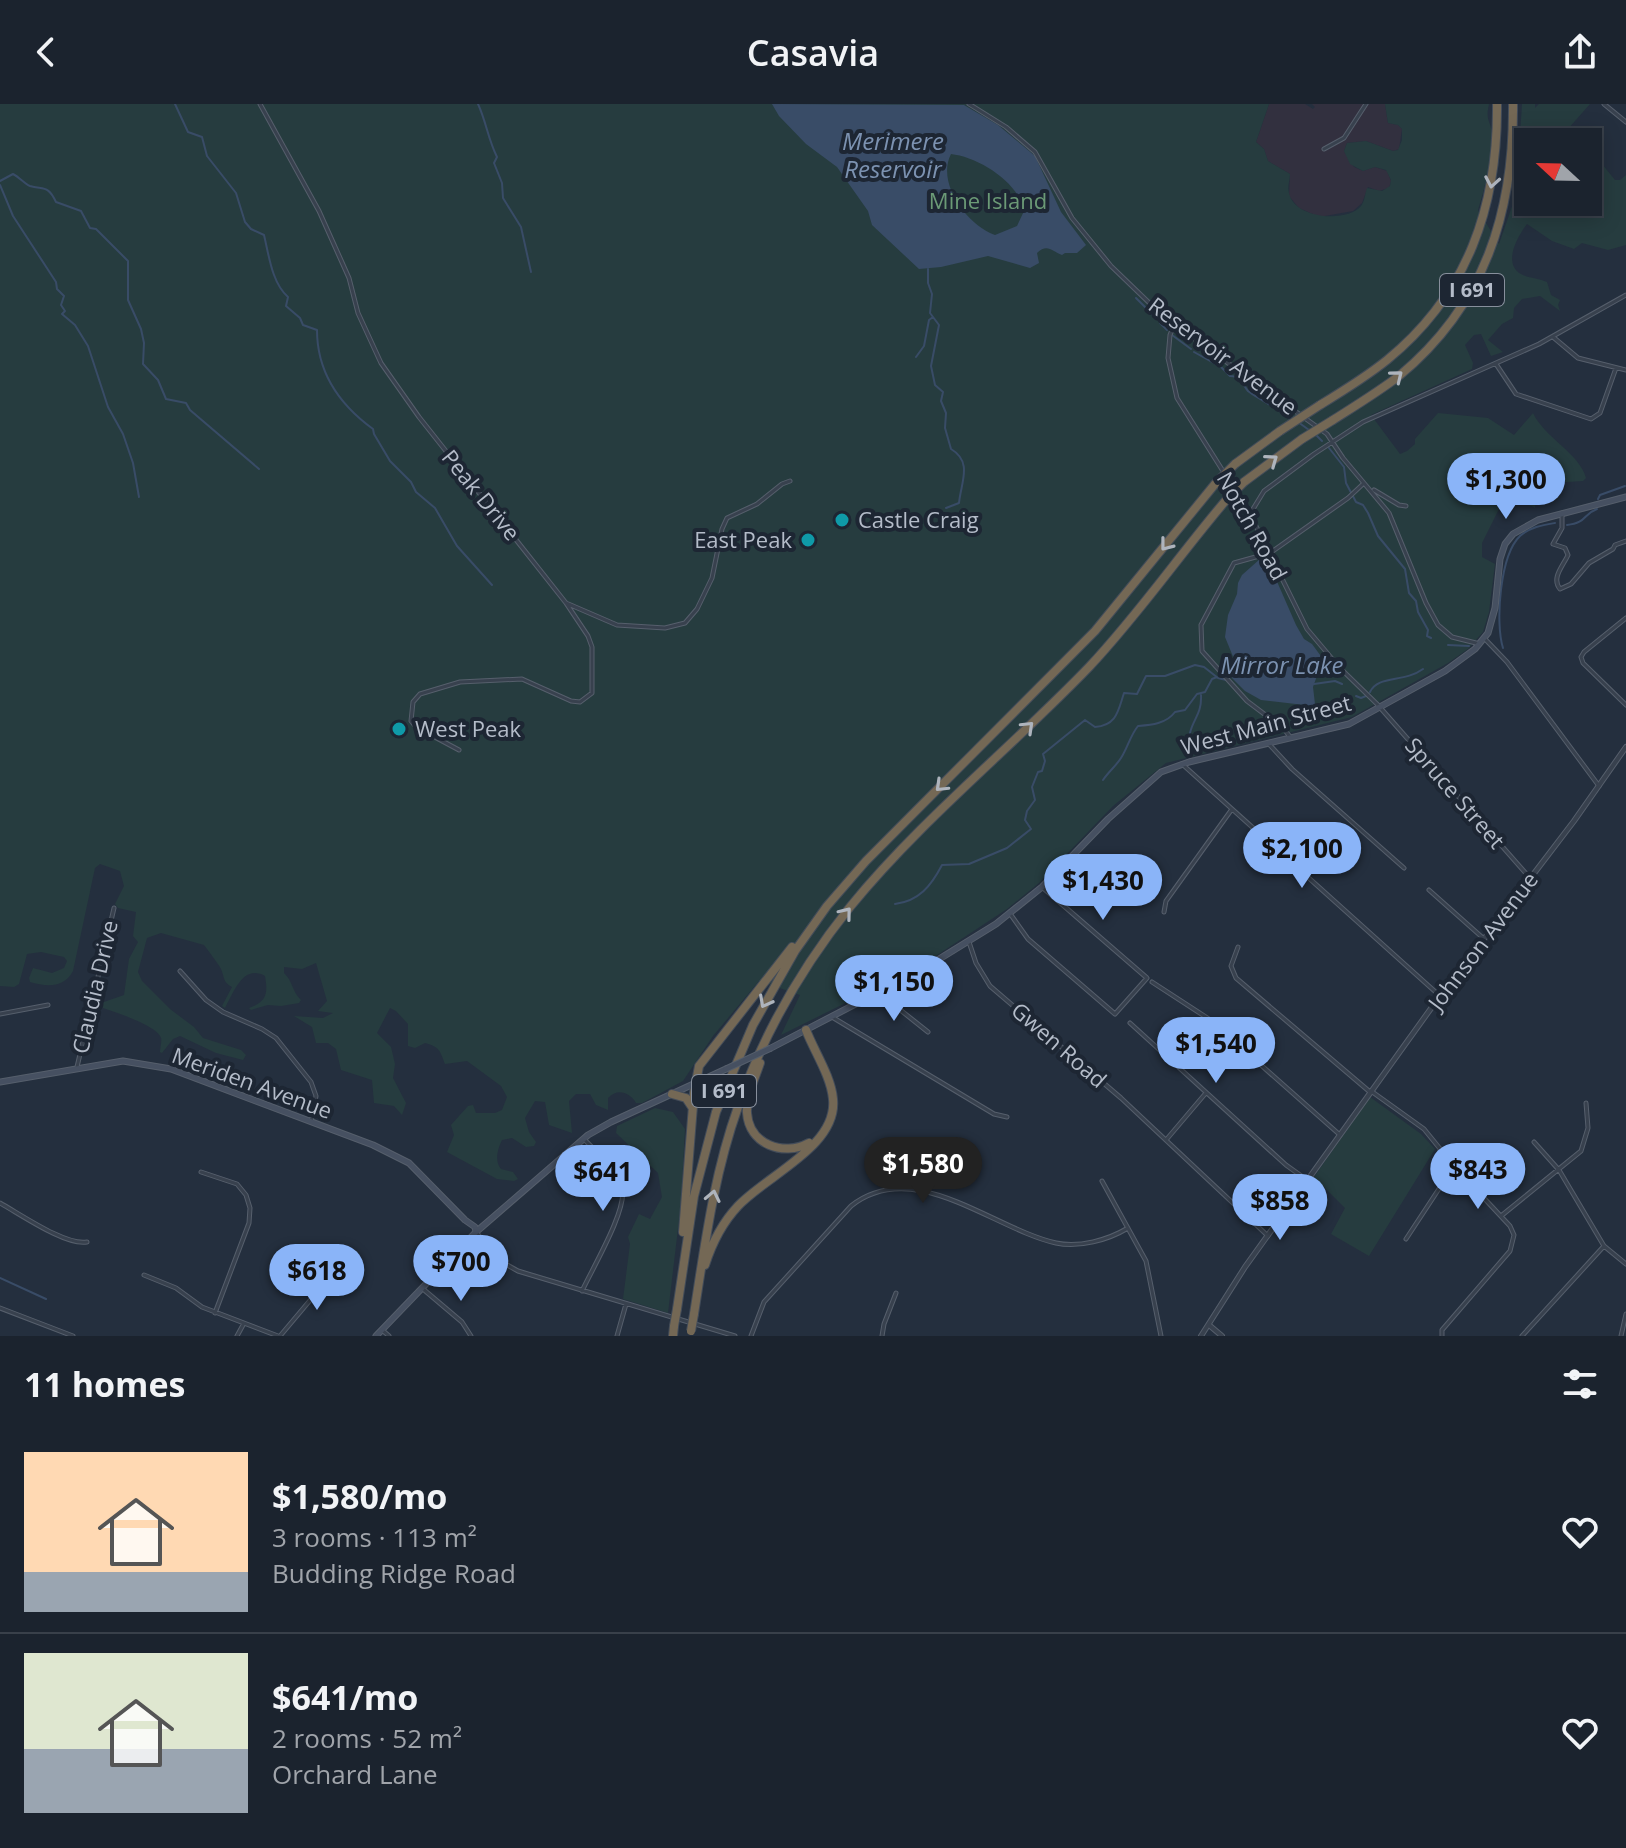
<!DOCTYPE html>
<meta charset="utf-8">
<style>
:root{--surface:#1b232e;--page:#282f3a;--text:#f1f3f6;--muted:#a0a4aa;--line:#39404a;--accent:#8ab4f8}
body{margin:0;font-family:"Open Sans",sans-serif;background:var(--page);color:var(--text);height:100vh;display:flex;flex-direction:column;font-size:30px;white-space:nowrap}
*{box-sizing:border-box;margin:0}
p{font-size:26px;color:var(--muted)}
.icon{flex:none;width:44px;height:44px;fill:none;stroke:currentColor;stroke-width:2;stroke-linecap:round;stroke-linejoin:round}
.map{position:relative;height:1232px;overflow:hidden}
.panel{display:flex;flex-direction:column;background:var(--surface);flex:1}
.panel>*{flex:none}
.needle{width:52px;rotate:292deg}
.tools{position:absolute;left:1514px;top:24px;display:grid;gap:16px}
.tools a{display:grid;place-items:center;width:88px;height:88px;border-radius:0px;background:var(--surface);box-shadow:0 4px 20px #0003,0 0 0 2px var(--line);font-size:40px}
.price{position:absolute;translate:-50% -68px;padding:0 18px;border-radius:28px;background:var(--accent);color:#111;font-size:26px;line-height:52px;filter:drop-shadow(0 2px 4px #0008)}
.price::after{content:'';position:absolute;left:50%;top:48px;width:24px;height:18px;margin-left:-12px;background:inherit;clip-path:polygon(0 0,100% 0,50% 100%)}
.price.on{background:#222;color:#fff}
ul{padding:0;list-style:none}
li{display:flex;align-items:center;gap:24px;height:200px;padding:0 24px}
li+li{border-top:2px solid var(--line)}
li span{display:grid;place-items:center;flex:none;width:224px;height:160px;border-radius:0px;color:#555}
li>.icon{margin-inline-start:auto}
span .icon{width:96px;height:96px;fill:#fffc;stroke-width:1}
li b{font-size:34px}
h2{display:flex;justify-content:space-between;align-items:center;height:96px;padding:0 24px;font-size:34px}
header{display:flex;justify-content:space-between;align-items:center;height:104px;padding:0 24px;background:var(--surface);font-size:36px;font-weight:600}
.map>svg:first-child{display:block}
.medical{fill:#32303f}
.green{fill:#263c3f}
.water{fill:#394c67;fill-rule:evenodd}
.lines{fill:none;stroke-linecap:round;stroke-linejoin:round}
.stream{stroke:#394c67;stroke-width:2}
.minor-casing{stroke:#565f6c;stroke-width:5}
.tertiary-casing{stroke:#565f6c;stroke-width:6}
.secondary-casing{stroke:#565f6c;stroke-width:7}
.motorway-casing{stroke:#434c59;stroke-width:10}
.minor{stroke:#38414e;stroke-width:3}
.tertiary{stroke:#38414e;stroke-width:4}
.secondary{stroke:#465061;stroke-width:5}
.motorway{stroke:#746855;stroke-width:8}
.secondary-bridge-casing{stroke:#565f6c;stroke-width:7;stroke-linecap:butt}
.motorway-bridge-casing{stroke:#434c59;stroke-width:10;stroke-linecap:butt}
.secondary-bridge{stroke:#465061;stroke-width:5}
.motorway-bridge{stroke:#746855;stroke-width:8}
.oneway{stroke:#aeb4bd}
.culture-dot{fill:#0f9aa8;stroke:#1d2633;stroke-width:3}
.labels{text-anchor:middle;stroke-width:8;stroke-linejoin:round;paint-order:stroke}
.shield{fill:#1d2633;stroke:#878f9c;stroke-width:2}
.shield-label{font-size:20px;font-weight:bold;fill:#b4bcc9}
.park-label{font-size:22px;fill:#6b9a76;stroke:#1d2633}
.street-label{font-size:22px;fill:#b4bcc9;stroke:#1d2633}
.poi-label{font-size:22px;fill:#b4bcc9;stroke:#1d2633;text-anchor:start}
.water-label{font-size:24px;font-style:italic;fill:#7c92b1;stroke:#1d2633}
</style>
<header><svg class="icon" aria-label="back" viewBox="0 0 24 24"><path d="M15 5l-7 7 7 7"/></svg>Casavia<svg class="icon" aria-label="share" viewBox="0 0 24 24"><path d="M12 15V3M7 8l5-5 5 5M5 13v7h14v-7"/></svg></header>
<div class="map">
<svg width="1626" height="1232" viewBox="0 0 1626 1232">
<rect width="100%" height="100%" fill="#242f3e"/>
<!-- medical -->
<path class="medical" d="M1269 0H1305L1313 5 1315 3 1312 0H1385L1388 19 1398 21 1402 25 1399 45 1393 47 1366 37 1347 39 1344 47 1354 63 1363 67 1375 63 1387 67 1391 77 1389 84 1379 87 1368 83 1362 99 1353 107 1319 113 1299 104 1289 92 1290 70 1268 57 1264 45 1256 38Z"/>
<!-- green -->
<path class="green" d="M0 0H1269L1256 38 1264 45 1268 57 1290 70C1290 76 1287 83 1289 89 1294 115 1347 119 1361 102 1365 97 1365 89 1367 84L1382 87 1390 82 1391 76 1386 66 1375 63 1363 67 1350 60 1344 47 1347 39 1366 37 1393 47 1398 46 1402 36V25L1398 21 1388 19 1385 0H1489C1485 18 1491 16 1492 30 1493 54 1485 83 1478 106L1499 140 1516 91 1522 0H1535V4L1539 0H1590L1560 34 1566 38H1528V98H1588V66L1602 60 1615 76H1620L1626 71V141L1608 146 1582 139 1574 145 1552 137 1527 120C1518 132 1502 159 1521 170 1528 174 1539 174 1547 178L1551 191 1560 196 1558 201 1560 207 1540 192 1522 195 1514 204 1513 214 1502 220 1488 236 1503 248 1491 252 1481 230 1474 231 1465 241 1473 259 1472 265 1371 311 1400 350 1407 347 1415 340V335L1438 309 1488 314 1514 331 1533 309C1544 333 1580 350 1586 374L1583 377 1535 380 1530 387 1536 396 1535 404C1523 398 1510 396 1499 405L1482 439V453L1495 460 1489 508 1483 528 1468 545 1448 559 1352 613 1166 659 1113 702 1039 779 1007 805 922 861 781 931 800 891 759 877 713 932 683 977 642 999H636C630 988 617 984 608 994V1006L596 1001 590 990H576L569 997 572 1029 549 1021 545 998 535 997 525 1014 529 1028 536 1038 534 1042 526 1043 512 1034 502 1036C498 1044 494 1057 501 1065L513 1068 518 1075 514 1077 497 1075 447 1048 454 1031 451 1021 468 1002 473 1001 476 1009H495L502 1006 507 993 501 982 467 957 445 960C440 947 440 943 425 939L415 944 408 942V920L396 907 390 904 377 929 391 943 395 960 393 974 406 999 402 1011 394 1002 374 999 372 976 341 966 336 945 328 939H316L312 923 294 912 323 914 333 909 318 907 327 897 316 859 302 865 284 863V869C293 877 292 888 301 896L299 899 281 902 268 901 251 906 249 904C267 898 268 889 265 872 243 860 234 888 225 904L222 902 232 883C223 878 225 875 221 865 220 862 207 845 204 841L161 829 147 834 138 868 142 877 170 905 194 923 203 934 241 946 246 951 243 956 216 949 180 932 173 935 162 949 160 948C160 946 162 935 161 934 158 922 115 908 103 904L101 899 124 891 129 855 138 838 133 832 136 808 118 804 115 800 124 782 120 767 100 760 95 764 73 867C64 884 47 883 30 878L29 874 33 864 52 869 64 864 67 857 64 853 41 848 27 850 19 880 14 883 0 882Z
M1370 993 1421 1030 1435 1045 1369 1152 1331 1130 1345 1104 1314 1073Z
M655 1004 673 1008 685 1025 681 1099 668 1209 623 1195 630 1140 628 1133 639 1110 650 1115 662 1093 658 1069 616 1029 617 1022Z"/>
<!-- water -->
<path class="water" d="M772 0 964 1 998 21 1035 52 1061 108 1086 141 1077 149H1065L1062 151C1052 147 1047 139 1037 149L1039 159 1030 164 988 152 941 163 919 165 872 121 868 107 837 63 806 40 779 12ZM951 50C978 53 1019 78 1024 107L1017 122 995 131C967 121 936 79 951 50Z
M1260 455 1268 457 1296 521 1304 535 1312 540 1323 555 1313 583 1315 600 1313 602 1261 596 1245 587 1231 573 1245 565 1234 555 1225 533 1228 511 1237 490 1238 479 1242 471Z"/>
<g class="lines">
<!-- stream -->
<path class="stream" d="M175 0 188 28 202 33 207 52 236 89 245 118 251 125 264 131C269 152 272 179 288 193L286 202 300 214 303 221 317 226C317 268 340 301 373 325L374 330 390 357 411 378 416 388 435 404 457 442 492 481
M478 0C486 17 488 35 497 53L494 59 502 79 503 94 521 123 531 168
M0 77 13 70C19 73 25 80 30 82 44 86 48 81 56 98L81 107 90 124 96 125 128 157V196L141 225 144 239 143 260 158 276 166 295 186 299 190 306 259 365
M0 81 13 112 56 178 57 185 64 192 61 201 65 207 62 210 75 221 88 242 108 303 123 330 133 359 139 393
M928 165V179L932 190 930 209 939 221 931 262 935 281 943 288 941 297 946 309 945 324 951 345C973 358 961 378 959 399L946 404
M1136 194 1153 211
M1160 219 1167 226
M1172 231 1191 245
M1194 248 1221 263 1230 272C1243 273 1241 279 1248 287 1251 290 1286 310 1293 315
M916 253 924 242 929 216 933 213
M1298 318 1309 326
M1315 330 1322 337
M1329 344 1344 363 1346 379 1356 398 1363 401 1368 409 1378 432 1405 465 1409 489 1416 497 1418 508 1428 526 1427 532 1431 534
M1598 395 1600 391 1625 382
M1567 421C1587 419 1583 410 1597 405
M1448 541 1469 542
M1503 544C1495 519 1500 451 1520 432 1530 423 1543 421 1555 419
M1314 580 1335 577 1342 580
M1370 588C1378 571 1404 579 1423 565
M1356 592 1361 594 1366 592
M1184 648C1190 640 1189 638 1190 629 1193 615 1202 610 1201 591
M1103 676C1109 667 1116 662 1121 654 1128 643 1130 632 1138 622 1151 621 1166 620 1175 608L1185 606 1197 590 1205 588 1212 575 1217 573
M895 800C919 797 931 782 942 761L969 760 1007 744 1031 725 1025 716 1027 707 1035 696 1032 683 1038 668 1042 667 1045 657 1043 650 1085 616 1095 623C1117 621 1118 607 1124 589L1137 590 1146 572H1165L1195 561 1204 563 1218 574 1226 576
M0 1174 46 1195"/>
<defs>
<path id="minor" d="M260 0 319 107 349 174 358 209 381 259 419 313 566 499 617 521 665 524 685 519 697 505 712 474 722 425 727 414 757 400 782 380 790 377
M969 0 1006 23 1035 48 1072 114 1111 162 1165 214 1327 330 1343 354 1389 409 1426 499 1438 521 1452 533 1480 540
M1604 0 1626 18
M1324 45 1344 34 1366 0
M1174 221 1170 231 1168 254 1177 294 1250 410 1307 525 1339 563 1377 600 1530 774
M1553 233 1578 254 1626 266
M1496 260 1516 290 1591 315 1600 309 1616 264
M1374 386 1399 401 1406 402
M1562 409V424L1553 440 1565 444 1568 451C1563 462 1551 474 1560 485L1571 480 1589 459 1613 445 1615 441 1626 437
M1250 410 1264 387 1314 350 1363 318 1539 240 1626 191
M1626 514 1584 548 1581 553 1583 559 1626 601
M1485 535 1507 558 1599 682
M1291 634 1284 625 1247 597 1202 547 1201 521 1234 459 1270 449 1348 394 1363 380
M1268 639 1292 665 1404 764
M459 646 416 623 411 617 413 598 420 590 460 578 522 575 571 597 580 598 592 589V543L588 532 566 499
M1182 660 1440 892
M1429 786 1483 834
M1164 808 1166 797 1232 705
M1011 811 1028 835 1115 910 1147 874 1042 783
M969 838 976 859 990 882 1121 994 1268 1132
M1238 843 1231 862 1236 874 1370 988
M180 867 206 896 223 908 262 925 276 934 311 978 316 992 311 1018
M1152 878 1209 915 1340 1031
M879 889 928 928
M0 910 48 901
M832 913 994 1010 1007 1013
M1130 919 1286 1061 1307 1076
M77 963 114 804
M1371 987 1424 1025 1454 1062 1510 1122 1514 1131 1510 1147 1442 1226V1232
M1166 1036 1205 990
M1534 1038 1559 1066 1604 1142 1626 1160
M201 1068 237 1080 246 1091 250 1104 249 1119 215 1209
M1102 1077 1146 1157 1161 1232
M0 1099C20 1110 66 1142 87 1138
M1501 1112 1581 1047 1588 1024 1586 999
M476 1128 500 1157 518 1167 735 1232
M1406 1135 1454 1062
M144 1171 176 1184 202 1203 278 1232
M423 1185 462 1218 471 1232
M582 1187C592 1165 628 1105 622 1084 617 1065 597 1049 584 1035
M0 1204 73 1232
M382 1226 389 1232
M237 1232 243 1221
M280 1232 333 1169
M617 1232 626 1200
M751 1232 764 1198 851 1102C914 1052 993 1125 1056 1139 1079 1144 1108 1136 1128 1124
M882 1232 884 1220 896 1189
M1522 1232 1604 1142
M1621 1232 1626 1210"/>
<path id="tertiary" d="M1209 1221 1222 1232
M1201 1232 1245 1163 1432 903 1574 717 1626 643"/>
<path id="secondary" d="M771 944 923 865 996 820 1042 783 1108 715 1161 668 1189 658 1349 620 1445 567 1475 545 1488 529 1495 504 1500 455 1505 440 1513 430 1538 416 1626 393
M0 978 123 957 171 965 373 1041 409 1059 465 1116 475 1123 476 1128
M376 1232 476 1128 588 1031 611 1018 726 965"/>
<path id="motorway" d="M1320 301C1343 287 1366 273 1387 256 1468 190 1498 102 1497 0
M1333 316C1355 302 1378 288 1399 272 1485 201 1514 108 1513 0
M1235 360 1280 327
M1244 378 1302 335
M760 959C755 974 746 992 747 1009 749 1040 783 1053 809 1039
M672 990 686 994 692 1003
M683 1128 694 989 699 962 792 843
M705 1161C712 1139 722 1119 738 1102 767 1071 838 1042 833 995 831 972 814 947 806 926
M677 1205 694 1092 716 1008 753 921 795 847 827 802 866 757 1095 527 1215 380
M694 1210C705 1140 714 1070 738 1003 763 931 802 863 850 803 921 716 1011 644 1089 563 1139 510 1180 450 1227 395
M673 1232 674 1222"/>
</defs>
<!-- minor casing -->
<use href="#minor" class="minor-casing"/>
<!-- tertiary casing -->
<use href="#tertiary" class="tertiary-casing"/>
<!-- secondary casing -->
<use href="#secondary" class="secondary-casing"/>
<!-- motorway casing -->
<use href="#motorway" class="motorway-casing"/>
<!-- minor -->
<use href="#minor" class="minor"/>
<!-- tertiary -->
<use href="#tertiary" class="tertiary"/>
<!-- secondary -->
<use href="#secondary" class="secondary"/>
<!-- motorway -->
<use href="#motorway" class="motorway"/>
<defs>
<path id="secondary-bridge" d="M726 965 771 944"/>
<path id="motorway-bridge" d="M1280 327 1320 301
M1302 335 1333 316
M1215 380 1235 360
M1227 395 1244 378
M674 1222 677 1205
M691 1227 694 1210"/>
</defs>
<!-- secondary-bridge casing -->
<use href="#secondary-bridge" class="secondary-bridge-casing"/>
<!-- motorway-bridge casing -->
<use href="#motorway-bridge" class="motorway-bridge-casing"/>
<!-- secondary-bridge -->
<use href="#secondary-bridge" class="secondary-bridge"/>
<!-- motorway-bridge -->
<use href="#motorway-bridge" class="motorway-bridge"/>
</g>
<!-- one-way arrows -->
<defs><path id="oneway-chevron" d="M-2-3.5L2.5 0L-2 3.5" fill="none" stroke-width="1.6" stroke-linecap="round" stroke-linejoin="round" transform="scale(2)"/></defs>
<g class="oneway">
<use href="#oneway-chevron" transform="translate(1492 78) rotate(100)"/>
<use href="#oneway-chevron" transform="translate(1397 272) rotate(-39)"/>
<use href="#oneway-chevron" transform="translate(1272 356) rotate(-36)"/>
<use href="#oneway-chevron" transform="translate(1166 441) rotate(128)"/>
<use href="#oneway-chevron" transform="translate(1028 623) rotate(-44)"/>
<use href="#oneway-chevron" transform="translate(941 682) rotate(136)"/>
<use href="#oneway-chevron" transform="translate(846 809) rotate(-51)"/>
<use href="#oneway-chevron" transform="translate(765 898) rotate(118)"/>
<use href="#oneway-chevron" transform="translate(713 1092) rotate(-78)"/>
</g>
<!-- markers -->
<g class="culture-dot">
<circle cx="842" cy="416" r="8"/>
<circle cx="808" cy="436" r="8"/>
<circle cx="399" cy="625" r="8"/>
</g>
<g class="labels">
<!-- shield labels -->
<g class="shield">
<rect x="1440" y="170" width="64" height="32" rx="6"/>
<rect x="692" y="971" width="64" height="32" rx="6"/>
</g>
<g class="shield-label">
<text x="1472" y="193">I 691</text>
<text x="724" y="994">I 691</text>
</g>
<!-- park labels -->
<g class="park-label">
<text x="988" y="105">Mine Island</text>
</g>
<!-- street labels -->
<g class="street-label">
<text transform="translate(1223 252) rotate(37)" y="8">Reservoir Avenue</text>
<text transform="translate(481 391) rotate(51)" y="8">Peak Drive</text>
<text transform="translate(1252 422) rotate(61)" y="8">Notch Road</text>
<text transform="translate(1266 621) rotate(-15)" y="8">West Main Street</text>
<text transform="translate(1455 689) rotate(49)" y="8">Spruce Street</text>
<text transform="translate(1483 837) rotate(-53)" y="8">Johnson Avenue</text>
<text transform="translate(95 883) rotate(-77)" y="8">Claudia Drive</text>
<text transform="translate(1059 941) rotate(41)" y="8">Gwen Road</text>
<text transform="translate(252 979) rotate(20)" y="8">Meriden Avenue</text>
</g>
<!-- poi labels -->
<g class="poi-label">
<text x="858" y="424">Castle Craig</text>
<text x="792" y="444" text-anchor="end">East Peak</text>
<text x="415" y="633">West Peak</text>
</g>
<!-- water labels -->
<g class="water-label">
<text x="893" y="46">Merimere<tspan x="893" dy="28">Reservoir</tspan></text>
<text x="1282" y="570">Mirror Lake</text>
</g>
</g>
</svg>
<div class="tools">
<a><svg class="needle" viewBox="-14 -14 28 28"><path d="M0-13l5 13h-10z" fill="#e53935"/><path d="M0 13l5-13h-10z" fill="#a0a4aa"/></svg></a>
</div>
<b class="price" style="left:1506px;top:417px">$1,300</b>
<b class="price" style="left:1302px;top:786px">$2,100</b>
<b class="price" style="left:1103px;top:818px">$1,430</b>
<b class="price" style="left:894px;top:919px">$1,150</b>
<b class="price" style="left:1216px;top:981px">$1,540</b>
<b class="price on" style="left:923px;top:1101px">$1,580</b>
<b class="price" style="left:1478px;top:1107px">$843</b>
<b class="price" style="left:603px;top:1109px">$641</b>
<b class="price" style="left:1280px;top:1138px">$858</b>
<b class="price" style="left:461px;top:1199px">$700</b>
<b class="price" style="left:317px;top:1208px">$618</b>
</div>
<section class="panel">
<h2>11 homes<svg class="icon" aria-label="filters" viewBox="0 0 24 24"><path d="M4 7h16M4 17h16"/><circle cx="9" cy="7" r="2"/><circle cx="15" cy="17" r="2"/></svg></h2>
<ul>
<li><span style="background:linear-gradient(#ffd9b3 75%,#9aa5b1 0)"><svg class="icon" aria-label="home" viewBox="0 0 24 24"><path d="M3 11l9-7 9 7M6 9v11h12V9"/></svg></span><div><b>$1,580/mo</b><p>3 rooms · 113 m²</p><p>Budding Ridge Road</p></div><svg class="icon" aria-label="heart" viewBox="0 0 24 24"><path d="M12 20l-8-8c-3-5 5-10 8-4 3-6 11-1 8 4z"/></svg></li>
<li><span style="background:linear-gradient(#dfe7d0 60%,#9aa5b1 0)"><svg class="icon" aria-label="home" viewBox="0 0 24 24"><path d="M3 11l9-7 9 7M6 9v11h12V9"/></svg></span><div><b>$641/mo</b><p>2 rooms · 52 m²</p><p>Orchard Lane</p></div><svg class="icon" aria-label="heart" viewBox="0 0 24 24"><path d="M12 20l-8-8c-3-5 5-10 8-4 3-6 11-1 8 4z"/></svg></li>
</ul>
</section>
